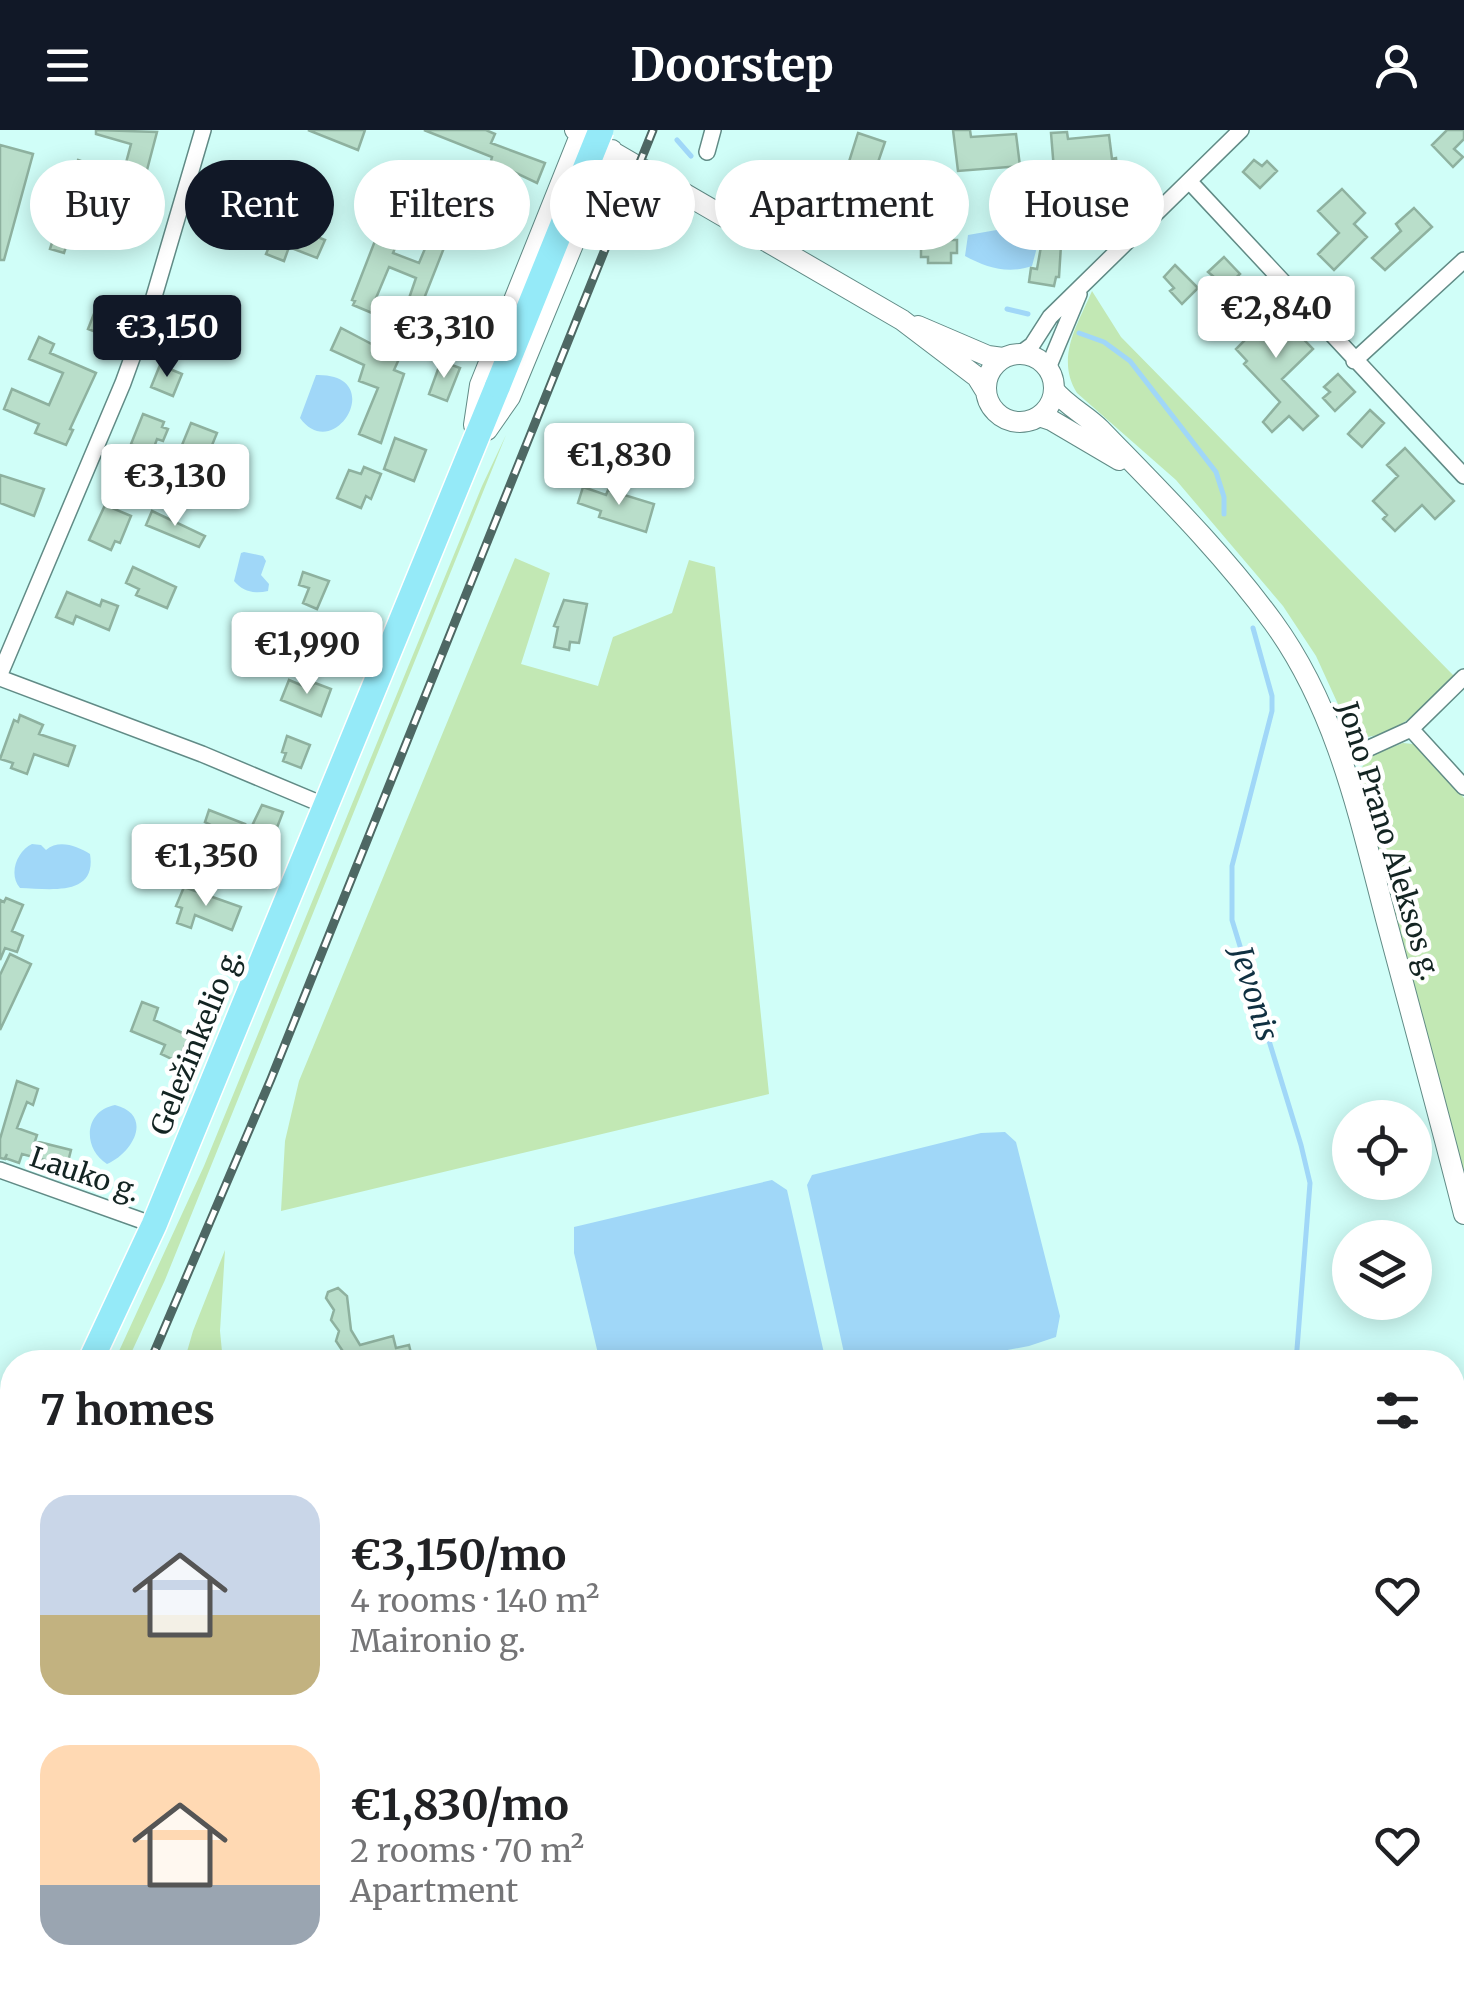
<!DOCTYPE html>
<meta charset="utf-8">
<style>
:root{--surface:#fff;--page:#f2f2f2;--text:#202124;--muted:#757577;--accent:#111827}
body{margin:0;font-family:Merriweather,serif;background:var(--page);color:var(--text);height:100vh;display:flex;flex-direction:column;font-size:38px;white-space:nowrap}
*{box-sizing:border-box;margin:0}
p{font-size:32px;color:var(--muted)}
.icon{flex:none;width:55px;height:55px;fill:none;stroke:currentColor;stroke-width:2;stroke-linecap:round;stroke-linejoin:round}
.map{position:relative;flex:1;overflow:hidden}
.side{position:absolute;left:0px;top:1220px;width:1465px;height:640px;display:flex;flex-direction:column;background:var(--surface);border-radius:40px 40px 0 0;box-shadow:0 5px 25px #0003}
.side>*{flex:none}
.banner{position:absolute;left:30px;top:30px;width:1405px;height:90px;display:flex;gap:20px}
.tools{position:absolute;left:1332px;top:970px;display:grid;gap:20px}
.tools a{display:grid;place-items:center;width:100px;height:100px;border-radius:50%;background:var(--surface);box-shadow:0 5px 25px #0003;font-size:50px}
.price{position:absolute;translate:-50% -85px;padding:0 22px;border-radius:10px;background:#fff;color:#222;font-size:32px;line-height:65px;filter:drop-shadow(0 2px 5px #0008)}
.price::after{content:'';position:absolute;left:50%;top:60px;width:30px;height:22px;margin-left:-15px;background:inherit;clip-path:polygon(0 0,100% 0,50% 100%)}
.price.selected{background:var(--accent);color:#fff}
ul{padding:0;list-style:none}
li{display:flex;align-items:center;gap:30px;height:250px;padding:0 40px}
li span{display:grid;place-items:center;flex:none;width:280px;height:200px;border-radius:30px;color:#555}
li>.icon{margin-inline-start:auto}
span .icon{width:120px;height:120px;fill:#fffc;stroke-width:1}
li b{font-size:42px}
h2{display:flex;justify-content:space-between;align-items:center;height:120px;padding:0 40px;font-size:42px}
.tag{padding:0 35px;border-radius:45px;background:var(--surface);box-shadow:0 5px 25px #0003;font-size:35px;line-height:90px}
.tag.selected{background:var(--accent);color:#fff}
header{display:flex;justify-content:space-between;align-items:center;height:130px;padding:0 40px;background:var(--accent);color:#fff;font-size:45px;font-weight:700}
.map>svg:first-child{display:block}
.green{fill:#c2e8b4}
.water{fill:#a0d7f8}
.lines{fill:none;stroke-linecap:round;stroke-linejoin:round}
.stream{stroke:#a0d7f8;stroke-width:5}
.building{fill:#b9deca;stroke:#8eb19f;stroke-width:2.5;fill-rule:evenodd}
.minor-casing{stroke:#618b86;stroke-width:18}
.tertiary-casing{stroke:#618b86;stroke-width:22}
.primary-casing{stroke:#fff;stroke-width:28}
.minor{stroke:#fff;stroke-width:15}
.tertiary{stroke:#fff;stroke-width:20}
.primary{stroke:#95eaf8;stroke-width:25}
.rail-casing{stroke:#4e6864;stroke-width:9}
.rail{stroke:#fff;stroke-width:5;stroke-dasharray:15;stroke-linecap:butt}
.primary-bridge-casing{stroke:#fff;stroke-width:28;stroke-linecap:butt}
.primary-bridge{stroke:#95eaf8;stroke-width:25}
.labels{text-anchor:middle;stroke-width:9;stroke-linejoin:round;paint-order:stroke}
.street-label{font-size:28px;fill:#132422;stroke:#fff}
.water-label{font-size:30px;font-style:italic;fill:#103041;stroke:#fff}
</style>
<header><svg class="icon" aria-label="menu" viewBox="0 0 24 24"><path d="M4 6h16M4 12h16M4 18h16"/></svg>Doorstep<svg class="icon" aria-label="person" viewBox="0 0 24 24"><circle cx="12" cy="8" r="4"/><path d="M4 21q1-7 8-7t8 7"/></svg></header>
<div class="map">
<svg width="1464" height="1860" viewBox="0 0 1464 1860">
<rect width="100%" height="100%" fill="#d0fef8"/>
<!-- green -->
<path class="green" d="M1092 161 1121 207 1454 546C1427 573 1395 612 1353 607L1316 526 1283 476 1176 350 1077 263C1055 228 1078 194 1092 161Z
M506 305 165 1150 127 1232H114L204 1036 482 356Z
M515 428 550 443 521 534 598 556 613 507 672 483 689 430 715 437 769 964 281 1081 285 1011 299 951Z
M1403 613 1413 614 1420 620 1464 668V1049L1358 649C1362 625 1383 621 1403 613Z
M225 1120 220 1201 223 1232H184L193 1201Z"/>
<!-- water -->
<path class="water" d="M1008 98 1023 102 1034 110 1036 121 1032 136C1008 144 987 138 965 126L968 105Z
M316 245C389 243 335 336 300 288Z
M244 422 263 426 266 431 261 445 269 454 268 461C255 464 243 462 234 451L241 423Z
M32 714 41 715 46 720C59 709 77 716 90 724 97 767 50 759 20 758 8 744 17 721 32 714Z
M115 975C154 985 133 1023 107 1034 82 1018 84 981 115 975Z
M1005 1002 1016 1012 1060 1186 1056 1207 1029 1216 944 1232H846L807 1055 812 1045 981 1003Z
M772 1050 787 1060 826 1232H600L574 1123V1097Z"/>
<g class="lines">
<!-- stream -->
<path class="stream" d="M677 10 691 26
M1007 179 1028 184
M1079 203 1104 212 1130 231 1216 342 1224 367V384
M1253 498 1272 566V581L1232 736V790L1301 1015 1310 1053 1296 1232
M1452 1801 1464 1824"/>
</g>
<!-- building -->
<path class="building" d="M96 0 157 2 142 59 130 55 132 46 123 44 131 14 96 4Z
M308 0H365L358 20Z
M424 0H486L495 4 491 13 545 33 537 53 491 31 492 27Z
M953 0H970L971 7 1016 4 1020 36 958 41Z
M1447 0H1464V9L1454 19 1463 27 1453 37 1432 15Z
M1067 2 1068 9 1109 5 1112 29 1116 28 1119 58 1072 63 1074 89 1058 90 1056 60 1049 61 1047 40H1054L1051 3Z
M858 3 885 12 874 44 848 35Z
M0 15 33 24 4 130H0Z
M78 30 92 35 64 123 50 119Z
M1254 30 1262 36 1267 31 1277 41 1260 58 1243 42Z
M443 50 455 56 453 62 464 67 416 189 413 188 400 218 403 220 394 240 404 244 381 313 359 304 378 258 359 251 364 235 331 220 341 198 385 221 396 193 353 175 355 171 352 170 394 62 432 77ZM403 98 429 109 419 133 393 123ZM389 137 416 148 405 180 376 168Z
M1342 59 1365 83 1354 94 1367 107 1334 140 1318 124 1339 103 1318 81Z
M306 63 328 71 315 106 325 110 317 128 289 117 284 131 266 124 271 112 251 104 260 80 295 93Z
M861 67 887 80 878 98 852 84Z
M1414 78 1432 97 1385 140 1372 128 1401 101 1396 94Z
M921 110H957V123H951V133H928V127H921Z
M1042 111 1061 115 1059 147H1056L1054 156 1029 152 1031 138 1037 139Z
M1224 127 1240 144 1226 157 1208 142Z
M1175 135 1198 158 1182 174 1170 161 1174 158 1164 147Z
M1264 166 1269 171 1274 166 1282 175 1278 179 1280 185 1313 219 1282 249 1318 286 1303 300 1289 286 1272 302 1263 292 1280 272 1244 234 1247 231 1236 219 1257 198 1244 185Z
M97 176 116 183 113 192 118 194 112 208 88 199Z
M39 207 54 214 50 223 96 243 70 299 73 300 66 315 35 303 39 294 4 279 12 259 49 275 63 243 29 229Z
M441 231 460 238 447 271 429 264Z
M160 235 182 244 173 266 151 257Z
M1338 244 1355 262 1335 281 1323 268 1330 262 1324 257Z
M1370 280 1384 293 1362 317 1348 304Z
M143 284 164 292 162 297 168 299 163 311 157 309 152 323 131 314Z
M191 293 217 303 208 325 182 315Z
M395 308 426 320 414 351 384 339Z
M1405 318 1454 371 1435 389 1422 375 1395 401 1383 389 1387 385 1373 371 1398 346 1387 335Z
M364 337 381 344 371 369 366 366 361 378 337 368 349 340 361 344Z
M0 345 44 359 34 386 0 373Z
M583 357 606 365 608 360 654 374 646 402 599 387 601 381 578 373Z
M105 375 131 386 120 413 115 411 111 420 89 410Z
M152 381 205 406 199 417 146 395Z
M133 437 176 457 167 478 136 465 139 459 126 453Z
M303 442 329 451 317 479 303 473 309 458 299 455Z
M67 462 100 476 102 470 118 476 109 500 76 486 73 494 56 487Z
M564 470 587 474 579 513 570 512 569 520 554 517 558 497 554 496Z
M319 484 348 493 346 499 350 501 342 525 311 515Z
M289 550 308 558 315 553 331 559 321 586 281 570Z
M20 585 43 595 39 604 75 616 68 636 34 624 27 644 11 638 13 633 0 629 14 590 18 592Z
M287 606 310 615 301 638 283 631 286 623 282 622Z
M262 675 283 682 273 708 250 700Z
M209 680 245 694 239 709 205 692Z
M184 757 241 777 232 800 195 785 191 798 177 793 182 778 176 776Z
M6 768 23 775 12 801 23 806 17 822 5 818 0 830V770L4 772Z
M10 824 31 834 0 900V845Z
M142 872 158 878 154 890 189 906 178 932 161 924 165 915 131 901Z
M17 951 38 959 33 975 27 972 17 998 37 1005 35 1011 71 1020 67 1036 22 1024 19 1033 5 1028 7 1024 5 1029 0 1028V1009Z
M338 1158 347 1166 351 1200 360 1215 393 1206 396 1218 409 1215 413 1232H344V1223L336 1211 339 1201 331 1190 334 1180 326 1168 328 1162Z
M419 1848H470L473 1860H422Z"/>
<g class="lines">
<defs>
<path id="minor" d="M707 22 713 0
M1190 52 1464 346
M1021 223 1032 215 1050 187 1241 0
M1354 231 1464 130
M1048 238 1079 164
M0 544 123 253 153 170 203 0
M0 548 202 624 326 676
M1411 599 1464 657
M1343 630 1411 599 1464 547
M0 1040 154 1095"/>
<path id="tertiary" d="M575 0 902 190 977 247 985 260
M918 196 988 226 1003 228
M986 258a34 34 0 1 1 68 0a34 34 0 1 1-68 0Z
M1054 260C1067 276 1086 285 1100 299 1160 361 1222 422 1273 492 1337 580 1359 686 1386 789 1412 887 1439 985 1464 1084
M1039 286 1051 290 1119 330
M474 295 480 255 581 3
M487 300 510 267 612 20"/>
<path id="primary" d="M90 1232 154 1095 498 255
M0 1392 12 1374"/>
</defs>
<!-- minor casing -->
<use href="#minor" class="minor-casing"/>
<!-- tertiary casing -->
<use href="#tertiary" class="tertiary-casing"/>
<!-- primary casing -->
<use href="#primary" class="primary-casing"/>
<!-- minor -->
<use href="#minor" class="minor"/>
<!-- tertiary -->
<use href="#tertiary" class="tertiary"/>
<!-- primary -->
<use href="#primary" class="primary"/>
<defs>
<path id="rail" d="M150 1232 271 949 653 0
M0 1516 12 1497"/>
</defs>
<!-- rail casing -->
<use href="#rail" class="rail-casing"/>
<!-- rail -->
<use href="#rail" class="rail"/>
<defs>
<path id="primary-bridge" d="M498 255 601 0"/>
</defs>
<!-- primary-bridge casing -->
<use href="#primary-bridge" class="primary-bridge-casing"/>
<!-- primary-bridge -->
<use href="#primary-bridge" class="primary-bridge"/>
</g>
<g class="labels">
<!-- street labels -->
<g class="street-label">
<text transform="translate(1389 711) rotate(73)" y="10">Jono Prano Aleksos g.</text>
<text transform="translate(196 912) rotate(-68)" y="10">Geležinkelio g.</text>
<text transform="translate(85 1044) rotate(19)" y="10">Lauko g.</text>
</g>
<!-- water labels -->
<g class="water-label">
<text transform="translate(1254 864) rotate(73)" y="10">Jevonis</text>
</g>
</g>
</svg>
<div class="tools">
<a><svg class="icon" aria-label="locate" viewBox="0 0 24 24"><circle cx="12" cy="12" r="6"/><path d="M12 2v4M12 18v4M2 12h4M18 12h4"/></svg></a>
<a><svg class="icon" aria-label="layers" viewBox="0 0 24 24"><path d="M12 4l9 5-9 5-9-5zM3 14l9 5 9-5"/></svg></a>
</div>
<b class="price" style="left:1276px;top:231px">€2,840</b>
<b class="price selected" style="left:167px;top:250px">€3,150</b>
<b class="price" style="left:444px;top:251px">€3,310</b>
<b class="price" style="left:619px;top:378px">€1,830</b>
<b class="price" style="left:175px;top:399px">€3,130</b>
<b class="price" style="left:307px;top:567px">€1,990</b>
<b class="price" style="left:206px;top:779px">€1,350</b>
<div class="banner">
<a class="tag">Buy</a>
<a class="tag selected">Rent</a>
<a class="tag">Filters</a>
<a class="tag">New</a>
<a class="tag">Apartment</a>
<a class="tag">House</a>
</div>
<section class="side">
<h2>7 homes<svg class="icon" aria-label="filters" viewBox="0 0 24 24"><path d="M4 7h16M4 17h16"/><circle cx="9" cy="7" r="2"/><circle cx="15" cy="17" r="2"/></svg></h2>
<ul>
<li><span style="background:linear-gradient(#c9d6e8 60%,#c2b280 0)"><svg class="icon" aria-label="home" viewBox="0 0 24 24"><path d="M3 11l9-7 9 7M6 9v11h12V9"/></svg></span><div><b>€3,150/mo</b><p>4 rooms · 140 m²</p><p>Maironio g.</p></div><svg class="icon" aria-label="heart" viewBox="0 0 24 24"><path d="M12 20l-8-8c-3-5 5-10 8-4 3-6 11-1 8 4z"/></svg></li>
<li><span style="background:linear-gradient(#ffd9b3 70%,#9aa5b1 0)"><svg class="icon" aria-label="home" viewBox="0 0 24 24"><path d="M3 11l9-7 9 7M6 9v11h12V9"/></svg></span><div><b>€1,830/mo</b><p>2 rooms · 70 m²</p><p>Apartment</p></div><svg class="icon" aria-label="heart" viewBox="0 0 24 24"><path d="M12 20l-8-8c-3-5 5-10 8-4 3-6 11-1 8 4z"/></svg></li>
</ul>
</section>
</div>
